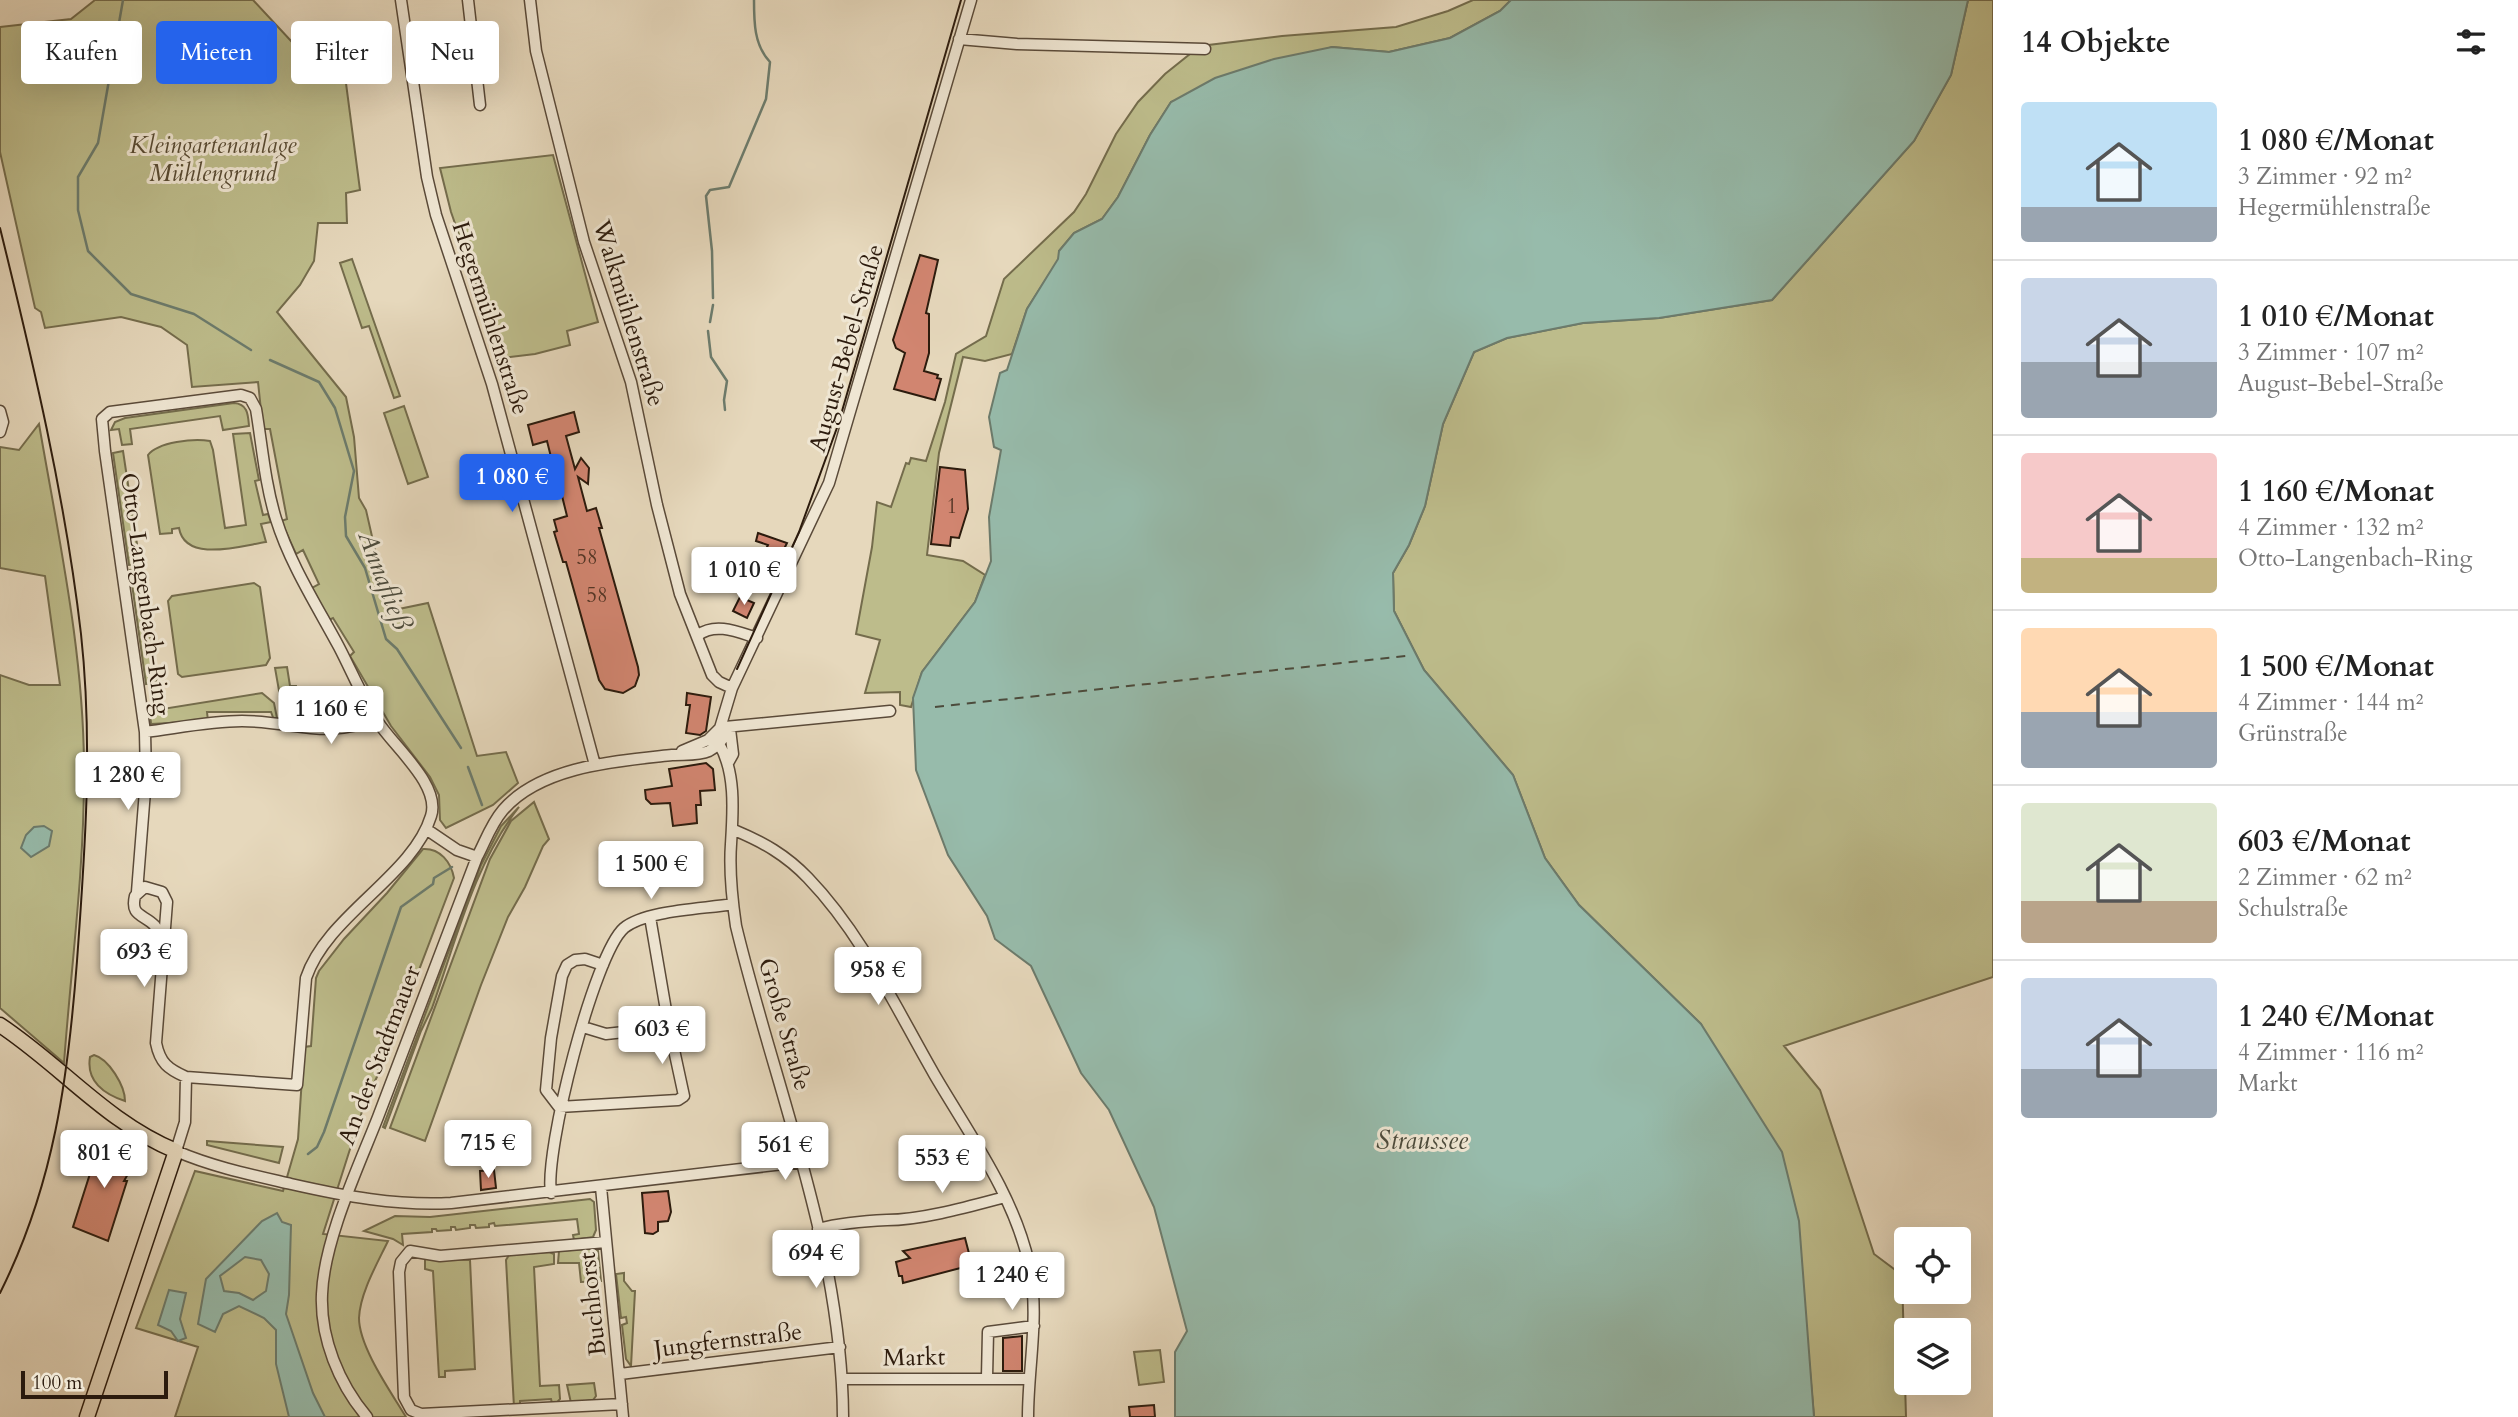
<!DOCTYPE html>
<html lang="de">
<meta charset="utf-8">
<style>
:root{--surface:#fff;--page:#f2f2f2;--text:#222;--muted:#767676;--line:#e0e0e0;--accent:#2563eb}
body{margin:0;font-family:Cardo,serif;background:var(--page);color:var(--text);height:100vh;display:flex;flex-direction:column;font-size:26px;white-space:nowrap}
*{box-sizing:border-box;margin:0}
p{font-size:23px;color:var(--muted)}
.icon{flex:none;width:38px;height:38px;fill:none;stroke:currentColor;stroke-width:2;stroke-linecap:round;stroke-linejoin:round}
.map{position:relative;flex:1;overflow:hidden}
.side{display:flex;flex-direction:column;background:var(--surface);width:525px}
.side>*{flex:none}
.hud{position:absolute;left:21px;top:21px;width:665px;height:63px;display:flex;gap:14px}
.tools{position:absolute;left:1894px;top:1227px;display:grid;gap:14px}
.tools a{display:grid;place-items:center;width:77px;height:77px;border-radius:7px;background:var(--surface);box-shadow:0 7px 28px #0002;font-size:35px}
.scale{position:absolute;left:21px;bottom:18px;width:147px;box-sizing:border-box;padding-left:7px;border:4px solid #2c1b0d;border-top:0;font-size:19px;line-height:24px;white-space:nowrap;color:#2c1b0d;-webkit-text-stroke:5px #efe6d3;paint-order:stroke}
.price{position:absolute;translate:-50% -60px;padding:0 16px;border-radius:7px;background:#fff;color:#222;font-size:23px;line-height:46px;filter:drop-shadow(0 2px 4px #0008)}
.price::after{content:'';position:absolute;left:50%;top:42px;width:21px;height:16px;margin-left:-10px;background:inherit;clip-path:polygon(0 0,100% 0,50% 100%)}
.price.selected{background:var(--accent);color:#fff}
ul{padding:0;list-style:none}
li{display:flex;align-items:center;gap:21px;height:175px;padding:0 28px}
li+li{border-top:2px solid var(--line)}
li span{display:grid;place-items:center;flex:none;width:196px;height:140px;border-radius:7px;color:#555}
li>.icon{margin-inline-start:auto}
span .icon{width:84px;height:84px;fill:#fffc;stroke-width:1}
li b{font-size:30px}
h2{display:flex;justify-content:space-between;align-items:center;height:84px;padding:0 28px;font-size:30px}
.chip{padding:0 24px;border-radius:7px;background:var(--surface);box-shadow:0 7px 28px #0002;font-size:24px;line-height:63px}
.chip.selected{background:var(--accent);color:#fff}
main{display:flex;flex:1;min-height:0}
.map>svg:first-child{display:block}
.green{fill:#bdbc8b;stroke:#746c4c;stroke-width:2}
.water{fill:#97bbab;stroke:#6c7b6c;stroke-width:2;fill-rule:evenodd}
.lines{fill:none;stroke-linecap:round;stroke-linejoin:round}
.stream{stroke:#6c7b6c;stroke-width:2.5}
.ferry{stroke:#4c4b3c;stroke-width:2;stroke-dasharray:9 7;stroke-linecap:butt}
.building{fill:#d18570;stroke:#2c1b0d;stroke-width:2}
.minor-casing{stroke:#5a4a39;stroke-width:13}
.major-casing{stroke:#2c1b0d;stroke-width:17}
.minor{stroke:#efe6d3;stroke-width:10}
.major{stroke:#e6d8bc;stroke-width:14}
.tram{stroke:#2c1b0d;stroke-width:2}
.labels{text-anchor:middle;stroke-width:6;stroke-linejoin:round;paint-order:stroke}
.number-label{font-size:21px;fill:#553626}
.park-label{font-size:24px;font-style:italic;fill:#584b33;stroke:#efe6d3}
.street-label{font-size:24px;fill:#2c1b0d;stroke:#efe6d3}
.water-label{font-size:26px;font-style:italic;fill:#4c4b3c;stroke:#efe6d3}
</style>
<main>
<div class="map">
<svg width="1993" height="1417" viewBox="0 0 1993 1417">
<rect width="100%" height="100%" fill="#e6d8bc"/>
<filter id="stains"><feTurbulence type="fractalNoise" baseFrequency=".00286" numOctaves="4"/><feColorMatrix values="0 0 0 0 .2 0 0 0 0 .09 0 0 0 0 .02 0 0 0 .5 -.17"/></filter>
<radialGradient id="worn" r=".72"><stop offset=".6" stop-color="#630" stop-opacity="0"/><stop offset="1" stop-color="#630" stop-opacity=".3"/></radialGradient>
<!-- green -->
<path class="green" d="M95 0H253L305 56 344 68 360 190 346 193 347 223H318L314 261 300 285 277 312 346 397 354 437 359 498 366 510 389 611 428 603 477 756 506 752 518 783 493 805 446 828 440 820 439 795 430 777 391 726 350 656 354 652 333 618 329 620 312 588 319 584 303 550 296 554 281 521 287 519 270 429H263L258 382 192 387 187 345 161 327 121 317 45 328 41 312 35 308 0 152V27L71 19Z
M1473 0H1511L1500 11 1450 38 1389 52 1332 47 1171 102 1150 135 1118 197 1102 219 1074 233 1059 251V259L1027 309 1012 354 985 361 963 357 939 453 927 555 963 561 985 575 975 602 922 672 911 707 900 705V692L865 693 880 640 856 634 872 547 877 502 891 507 906 463 909 464 911 458 926 461 945 402 956 354 986 336 1004 279 1074 212 1086 194 1116 134 1138 102 1165 74 1200 46 1282 36 1396 27 1448 11Z
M1968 0H1993V977L1784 1046 1820 1090 1874 1254 1902 1275 1906 1417H1814L1802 1280 1701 1024 1579 905 1545 858 1513 775 1424 670 1394 611 1393 573 1409 545 1425 506 1443 424 1474 352 1507 338 1583 323 1659 318 1772 300 1914 141 1951 75Z
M553 155 598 322 567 331 570 345 535 354 502 358 451 212 440 168Z
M352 259 400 396 394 398 369 326 362 328 340 263Z
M234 403C248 404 248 415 249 426L223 430 220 416 130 429 132 444 122 445 119 429 111 430 115 422 125 418Z
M404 406 428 477 408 484 384 413Z
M39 424C59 540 85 658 84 777 84 872 71 968 64 1063L0 1008V675L29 685H60L45 576 0 568V447L19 450Z
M250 433 259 480 255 481 263 515 268 514 271 522 261 524 266 542C240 546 185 563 179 528L172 529V533L160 534 148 455C158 442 194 438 210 441L213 450 225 528 246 525 233 434Z
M123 451 140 564 129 565 113 453Z
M140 569 157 682 146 684 130 570Z
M254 583 260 587 270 658 266 665 182 677 178 674 168 601 172 596Z
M287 667 290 686H296L299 717 328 713 326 691H334L347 721 328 724 284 719 275 668Z
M262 693 274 703 277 718 274 720 271 712H207L208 721 151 724 150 711Z
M534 802 549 839 543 846 525 887 508 917 481 985 425 1141 390 1128 490 859 511 821Z
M519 807C474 864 456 941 432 1008L421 1031 385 1128 383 1127 481 865 501 826Z
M423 849C440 848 451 862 454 878L384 1062 365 1102 323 1234 388 1241C377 1264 360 1293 359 1318 359 1347 391 1392 406 1417H175L198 1347 136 1328 195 1171 283 1191 298 1139 304 1047 311 1046 316 978 319 971 344 939 387 893Z
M94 1055C109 1059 125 1086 125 1101 104 1094 86 1081 90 1057Z
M207 1141 283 1147 279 1163 207 1145Z
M590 1199 594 1202 596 1230 593 1237 574 1240 573 1235 579 1234 577 1219 495 1226 494 1223 489 1224V1227L476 1228 475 1225H470V1228L456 1230 455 1227H451V1230L437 1231 436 1229H432V1232L402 1234 403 1245 393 1239 364 1231 395 1216 430 1217Z
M595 1248 598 1251 601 1281 581 1282 579 1263H558L559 1251Z
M549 1252 554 1254V1264L534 1267 540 1386 559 1385 560 1399 553 1407 551 1399 520 1401V1406L514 1407 506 1260 509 1255Z
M425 1258 470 1260 475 1369 445 1371V1377H439L433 1271 425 1269Z
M624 1273V1281L632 1291H635L631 1366 626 1359 622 1325 627 1323 626 1317 621 1318 616 1274Z
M1160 1350 1164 1382 1139 1385 1134 1352Z
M594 1383 596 1396 593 1400 571 1403 567 1385Z"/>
<!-- water -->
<path class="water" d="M1511 0H1968L1951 75 1914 141 1772 300 1659 318 1583 323 1507 338 1474 352 1443 424 1425 506 1409 545 1393 573 1394 611 1424 670 1513 775 1545 858 1579 905 1701 1024 1782 1152 1799 1221 1814 1417H1175V1352L1187 1331 1154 1207 1109 1110 1081 1073 1031 966 995 939 987 916 948 855 916 770 913 698 922 672 975 602 991 561 989 517 1001 450 994 447 989 417 1000 373 1007 370 1027 309 1058 259 1059 251 1074 233 1102 219 1118 197 1150 135 1171 102 1215 78 1274 59 1332 47 1389 52 1450 38 1500 11Z
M44 826 52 831 49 846 31 857 21 848 26 835 34 827Z
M277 1213 282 1222 291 1225 289 1295 286 1314 313 1393 325 1417H289L276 1364V1330L264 1318 239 1306 223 1314 215 1332 198 1324 206 1279 262 1221ZM245 1257 261 1260 269 1274 266 1291 253 1300 239 1293 224 1291 220 1276Z
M169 1290 186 1293 180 1319 186 1338 178 1341 171 1331 158 1325Z"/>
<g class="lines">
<!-- stream -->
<path class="stream" d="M123 0 98 143 78 177V210L88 251 131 294 194 314 251 350
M713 298 712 251 706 196 710 190 729 187 766 99 770 62C754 45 754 22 754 0
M710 322 713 305
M708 331 711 357 727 381 724 400 725 410
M270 360 319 382 335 408 354 471 345 517 346 536 365 568 386 639 397 649 461 748
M468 767 482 805
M308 1154 317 1147 324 1132 401 907 433 884 434 878 452 867"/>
<!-- ferry -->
<path class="ferry" d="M935 707 1406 656"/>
</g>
<!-- building -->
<path class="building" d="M920 255 938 260 926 313 929 314V353L924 371 938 375 937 378 941 379 935 400 894 389 905 353 896 348 893 340Z
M574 412 579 432 566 436 575 469 581 458 589 468 588 484 578 477 587 511 596 508 602 528H599L638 667 639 675 635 686 623 693 605 689 599 680 566 562H563L554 532 557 531 554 520 567 516 562 496 553 491 550 481 547 470 552 461 547 441 533 445 528 425Z
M940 467 965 470 968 509 959 538 951 537 950 546 931 544Z
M758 533 787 543 779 559 764 553 768 545 756 541Z
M740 597 754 603 747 618 733 611Z
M687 693 711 697 706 731 700 735 686 733 690 705H686Z
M706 763 713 769 715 790 700 791 701 805H696L697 823 673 826 670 803 651 804 646 799 645 790 672 786 669 769Z
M99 1138 137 1158 124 1181H127L108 1241 73 1227 95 1158 90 1155Z
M494 1170 496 1188 481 1190 480 1171Z
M668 1191 671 1212 668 1221 658 1222V1231L653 1234 645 1233 642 1193Z
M965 1238 972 1265 903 1283 902 1276H899L896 1262 910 1258 903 1251Z
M1022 1336V1371H1003V1338Z
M1154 1405 1155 1417H1130L1129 1407Z"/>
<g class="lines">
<defs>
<path id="minor" d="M401 0 427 177 436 215 492 384 595 765
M468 0 480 105
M530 0 536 51 584 242 631 382 657 505 680 594 712 675 719 682 732 688
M959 39 1017 44 1205 49
M0 411 3 422 0 432
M698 635C716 622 738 632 757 638
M725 727 890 711
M145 732C177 728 210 721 242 721 294 721 323 740 376 719
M719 744 720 728 732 688 829 483 971 0
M719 744C736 772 733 812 731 844 729 871 732 899 736 926 775 1088 842 1248 843 1417
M682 751 708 740 720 728
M728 763 733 754 730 729
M426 829 457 850 477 857
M734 830C763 842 786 855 808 878 862 934 896 1008 934 1074 969 1134 1014 1195 1029 1264 1040 1315 1028 1366 1028 1417
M137 892 146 778 145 732 105 451 102 419 110 412 241 395 250 398 256 409C262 445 265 484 276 519 290 564 317 606 339 647 352 672 363 699 378 722 394 747 441 785 431 816 413 876 327 915 306 978L297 1085 186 1077C168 1069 160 1063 156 1043L167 902 162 892 145 887 135 896C130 917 144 914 155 926 158 930 161 937 163 942
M603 965 585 959 575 960 567 965 562 976 551 1038 546 1090 559 1107 678 1100 684 1096 668 1022 650 917
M583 1027 606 1034 669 1027
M186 1077 185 1122 176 1151C213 1167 252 1175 291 1184 344 1196 396 1206 451 1203L801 1162
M601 1187 623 1417
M551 1193C544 1152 594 954 624 928 646 910 704 909 733 904
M818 1229C841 1223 864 1221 887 1220 922 1220 971 1206 1005 1197
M606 1242 440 1256 410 1251 401 1262 399 1272 404 1397 411 1410 421 1414 622 1404
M620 1374 840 1347
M987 1377 988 1332 1034 1326
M842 1379H1029
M367 1417C339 1384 320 1338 322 1294 324 1240 358 1168 378 1117 411 1030 444 944 477 857 485 842 491 824 503 810 541 766 617 761 672 755 684 754 698 756 709 751 719 746 725 737 730 727"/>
<path id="major" d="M0 1025C62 1066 106 1122 176 1151L87 1417"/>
</defs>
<!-- minor casing -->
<use href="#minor" class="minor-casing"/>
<!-- major casing -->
<use href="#major" class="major-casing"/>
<!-- minor -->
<use href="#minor" class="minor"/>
<!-- major -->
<use href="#major" class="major"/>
<!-- tram -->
<path class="tram" d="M0 228C33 362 65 496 81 634 93 743 85 852 77 961 68 1079 54 1185 0 1293
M737 669 799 532 838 425 961 0"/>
</g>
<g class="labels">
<!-- number labels -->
<g class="number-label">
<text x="952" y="513">1</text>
<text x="587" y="564">58</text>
<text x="597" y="602">58</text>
</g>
<!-- park labels -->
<g class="park-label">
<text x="213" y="153">Kleingartenanlage<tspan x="213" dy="28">Mühlengrund</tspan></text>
</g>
<!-- street labels -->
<g class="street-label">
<text transform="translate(629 313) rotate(73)" y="8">Walkmühlenstraße</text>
<text transform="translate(491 318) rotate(72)" y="8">Hegermühlenstraße</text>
<text transform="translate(846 348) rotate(-74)" y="8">August-Bebel-Straße</text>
<text transform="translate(146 594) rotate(82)" y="8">Otto-Langenbach-Ring</text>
<text transform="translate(785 1024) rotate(74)" y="8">Große Straße</text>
<text transform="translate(379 1055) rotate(-69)" y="8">An der Stadtmauer</text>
<text transform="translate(592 1304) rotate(-96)" y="8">Buchhorst</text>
<text transform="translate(728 1340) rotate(-7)" y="8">Jungfernstraße</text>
<text transform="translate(914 1357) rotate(-1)" y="8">Markt</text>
</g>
<!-- water labels -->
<g class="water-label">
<text transform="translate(385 580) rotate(69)" y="9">Annafließ</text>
<text x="1422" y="1149">Straussee</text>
</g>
</g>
<rect width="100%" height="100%" filter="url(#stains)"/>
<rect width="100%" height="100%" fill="url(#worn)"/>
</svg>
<div class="tools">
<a><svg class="icon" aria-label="locate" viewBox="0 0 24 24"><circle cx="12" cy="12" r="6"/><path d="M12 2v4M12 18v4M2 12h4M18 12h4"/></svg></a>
<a><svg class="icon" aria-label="layers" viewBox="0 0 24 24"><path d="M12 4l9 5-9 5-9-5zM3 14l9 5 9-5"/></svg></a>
</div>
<div class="scale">100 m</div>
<b class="price selected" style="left:512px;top:514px">1 080 €</b>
<b class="price" style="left:744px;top:607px">1 010 €</b>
<b class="price" style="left:331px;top:746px">1 160 €</b>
<b class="price" style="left:128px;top:812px">1 280 €</b>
<b class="price" style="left:651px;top:901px">1 500 €</b>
<b class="price" style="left:144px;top:989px">693 €</b>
<b class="price" style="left:878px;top:1007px">958 €</b>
<b class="price" style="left:662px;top:1066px">603 €</b>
<b class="price" style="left:488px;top:1180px">715 €</b>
<b class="price" style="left:785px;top:1182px">561 €</b>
<b class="price" style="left:104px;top:1190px">801 €</b>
<b class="price" style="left:942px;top:1195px">553 €</b>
<b class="price" style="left:816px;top:1290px">694 €</b>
<b class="price" style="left:1012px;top:1312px">1 240 €</b>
<div class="hud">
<a class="chip">Kaufen</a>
<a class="chip selected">Mieten</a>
<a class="chip">Filter</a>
<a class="chip">Neu</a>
</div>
</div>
<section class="side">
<h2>14 Objekte<svg class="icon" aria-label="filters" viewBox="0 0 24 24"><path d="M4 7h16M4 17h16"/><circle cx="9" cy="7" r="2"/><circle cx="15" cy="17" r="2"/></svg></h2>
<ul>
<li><span style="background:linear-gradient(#bfe0f5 75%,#9aa5b1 0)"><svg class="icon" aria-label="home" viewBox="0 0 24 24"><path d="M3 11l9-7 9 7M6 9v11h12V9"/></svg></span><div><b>1 080 €/Monat</b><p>3 Zimmer · 92 m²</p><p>Hegermühlenstraße</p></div></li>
<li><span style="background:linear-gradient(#c9d6e8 60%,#9aa5b1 0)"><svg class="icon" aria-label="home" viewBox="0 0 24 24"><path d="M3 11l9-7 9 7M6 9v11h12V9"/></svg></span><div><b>1 010 €/Monat</b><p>3 Zimmer · 107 m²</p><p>August-Bebel-Straße</p></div></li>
<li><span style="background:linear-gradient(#f6c9c9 75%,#c2b280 0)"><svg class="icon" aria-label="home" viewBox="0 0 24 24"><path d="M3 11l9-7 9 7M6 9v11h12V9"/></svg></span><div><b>1 160 €/Monat</b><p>4 Zimmer · 132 m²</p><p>Otto-Langenbach-Ring</p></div></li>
<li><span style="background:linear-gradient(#ffd9b3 60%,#9aa5b1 0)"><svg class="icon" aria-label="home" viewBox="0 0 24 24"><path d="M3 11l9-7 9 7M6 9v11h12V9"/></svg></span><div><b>1 500 €/Monat</b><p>4 Zimmer · 144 m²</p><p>Grünstraße</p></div></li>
<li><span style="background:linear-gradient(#dfe7d0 70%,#b9a48a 0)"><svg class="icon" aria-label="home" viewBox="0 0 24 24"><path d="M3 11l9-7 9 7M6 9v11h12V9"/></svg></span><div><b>603 €/Monat</b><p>2 Zimmer · 62 m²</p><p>Schulstraße</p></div></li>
<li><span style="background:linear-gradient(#c9d6e8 65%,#9aa5b1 0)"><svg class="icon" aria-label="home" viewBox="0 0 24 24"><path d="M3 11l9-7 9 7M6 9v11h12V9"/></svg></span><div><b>1 240 €/Monat</b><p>4 Zimmer · 116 m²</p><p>Markt</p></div></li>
</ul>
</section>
</main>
